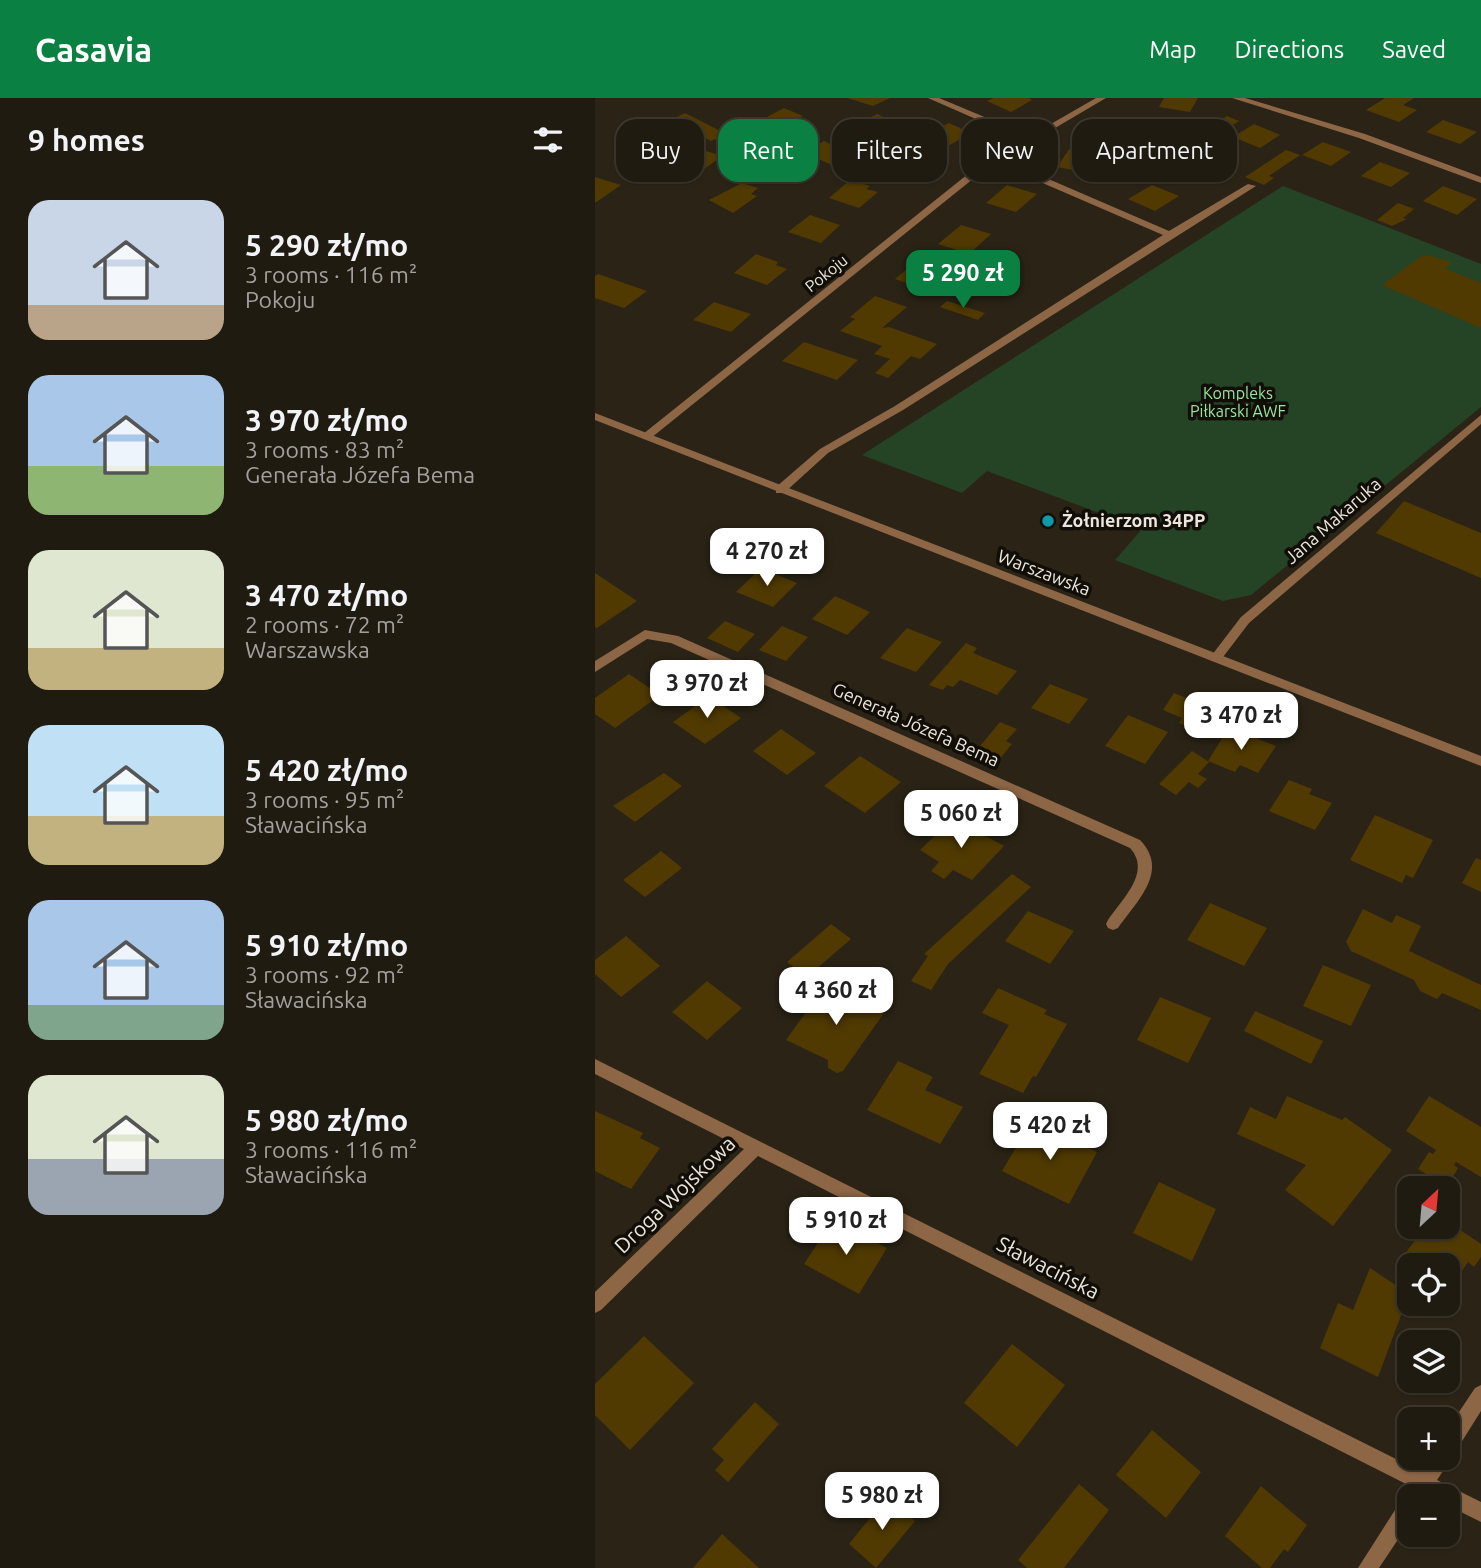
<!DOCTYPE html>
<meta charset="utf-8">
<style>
:root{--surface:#201b10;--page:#282419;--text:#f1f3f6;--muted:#a2a19f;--line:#3d3930;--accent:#0b8043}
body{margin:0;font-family:Ubuntu,sans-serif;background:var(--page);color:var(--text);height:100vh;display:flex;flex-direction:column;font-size:26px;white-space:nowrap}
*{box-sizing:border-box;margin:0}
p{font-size:23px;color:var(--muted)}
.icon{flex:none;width:38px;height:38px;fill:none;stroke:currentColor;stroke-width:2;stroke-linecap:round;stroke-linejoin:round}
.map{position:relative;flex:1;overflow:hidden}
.details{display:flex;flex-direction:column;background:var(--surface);width:595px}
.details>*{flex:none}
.hud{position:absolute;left:21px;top:21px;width:665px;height:63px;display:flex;gap:14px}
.needle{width:46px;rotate:26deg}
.tools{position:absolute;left:802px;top:1078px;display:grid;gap:14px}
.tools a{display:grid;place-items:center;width:63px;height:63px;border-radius:14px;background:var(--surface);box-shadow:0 2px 5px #0004,0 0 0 2px var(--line);font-size:35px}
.price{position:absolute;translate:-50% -60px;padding:0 16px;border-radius:14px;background:#fff;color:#222;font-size:23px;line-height:46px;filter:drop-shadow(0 2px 4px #0008)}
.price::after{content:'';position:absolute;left:50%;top:42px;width:21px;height:16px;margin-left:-10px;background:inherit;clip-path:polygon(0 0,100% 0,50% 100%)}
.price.active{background:var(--accent);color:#fff}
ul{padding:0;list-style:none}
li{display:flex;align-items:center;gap:21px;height:175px;padding:0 28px}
li span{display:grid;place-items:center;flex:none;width:196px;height:140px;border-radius:21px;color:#555}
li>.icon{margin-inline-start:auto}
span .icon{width:84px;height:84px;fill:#fffc;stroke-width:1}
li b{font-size:30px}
h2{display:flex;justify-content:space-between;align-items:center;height:84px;padding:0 28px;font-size:30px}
.pill{padding:0 24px;border-radius:21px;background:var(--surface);box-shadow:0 2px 5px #0004,0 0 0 2px var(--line);font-size:24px;line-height:63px}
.pill.active{background:var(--accent);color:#fff}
header{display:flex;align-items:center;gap:42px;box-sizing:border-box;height:98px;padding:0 35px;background:var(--accent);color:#fff}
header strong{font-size:33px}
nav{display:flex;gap:38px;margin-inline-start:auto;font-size:24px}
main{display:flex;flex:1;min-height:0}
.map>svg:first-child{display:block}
.green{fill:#244425}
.building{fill:#503a02}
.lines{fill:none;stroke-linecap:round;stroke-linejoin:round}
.service{fill:#8d6646;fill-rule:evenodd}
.minor{fill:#8d6646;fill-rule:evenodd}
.tertiary{fill:#8d6646;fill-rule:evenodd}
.culture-dot{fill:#0f9aa8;stroke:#110e08;stroke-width:2.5}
.labels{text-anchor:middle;stroke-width:7;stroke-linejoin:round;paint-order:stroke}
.far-street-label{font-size:16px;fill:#ebe7dd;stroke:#110e08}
.far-park-label{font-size:16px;fill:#9be49d;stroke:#110e08}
.poi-label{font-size:18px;font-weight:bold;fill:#ebe7dd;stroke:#110e08;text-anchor:start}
.street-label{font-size:18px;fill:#ebe7dd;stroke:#110e08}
.near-street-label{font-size:21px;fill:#ebe7dd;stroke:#110e08}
</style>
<header>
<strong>Casavia</strong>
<nav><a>Map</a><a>Directions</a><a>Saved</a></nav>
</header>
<main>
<section class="details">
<h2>9 homes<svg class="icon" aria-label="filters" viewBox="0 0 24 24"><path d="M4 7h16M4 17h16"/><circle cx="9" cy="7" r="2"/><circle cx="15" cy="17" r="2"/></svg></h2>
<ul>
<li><span style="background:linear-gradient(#c9d6e8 75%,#b9a48a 0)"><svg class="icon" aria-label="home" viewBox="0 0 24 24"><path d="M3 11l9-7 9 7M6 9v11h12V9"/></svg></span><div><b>5 290 zł/mo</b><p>3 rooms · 116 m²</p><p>Pokoju</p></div></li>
<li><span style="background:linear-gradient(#a9c7e8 65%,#8fb573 0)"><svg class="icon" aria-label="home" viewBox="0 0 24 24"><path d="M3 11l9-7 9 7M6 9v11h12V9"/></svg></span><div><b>3 970 zł/mo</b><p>3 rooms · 83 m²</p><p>Generała Józefa Bema</p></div></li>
<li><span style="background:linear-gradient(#dfe7d0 70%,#c2b280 0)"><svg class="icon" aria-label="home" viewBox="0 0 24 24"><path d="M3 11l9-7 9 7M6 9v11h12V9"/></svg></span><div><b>3 470 zł/mo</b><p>2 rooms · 72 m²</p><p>Warszawska</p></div></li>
<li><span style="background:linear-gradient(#bfe0f5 65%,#c2b280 0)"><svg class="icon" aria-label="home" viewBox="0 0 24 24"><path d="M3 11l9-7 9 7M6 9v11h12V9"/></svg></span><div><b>5 420 zł/mo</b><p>3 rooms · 95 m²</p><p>Sławacińska</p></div></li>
<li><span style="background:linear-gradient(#a9c7e8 75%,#7fa58c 0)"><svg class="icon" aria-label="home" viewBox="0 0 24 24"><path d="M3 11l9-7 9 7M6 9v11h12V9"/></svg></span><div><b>5 910 zł/mo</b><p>3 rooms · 92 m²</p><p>Sławacińska</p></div></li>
<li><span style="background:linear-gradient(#dfe7d0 60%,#9aa5b1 0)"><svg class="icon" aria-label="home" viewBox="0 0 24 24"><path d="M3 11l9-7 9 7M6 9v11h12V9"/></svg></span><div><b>5 980 zł/mo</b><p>3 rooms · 116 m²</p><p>Sławacińska</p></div></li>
</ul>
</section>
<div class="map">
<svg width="886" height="1470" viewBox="0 0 886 1470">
<rect width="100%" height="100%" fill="#2b2416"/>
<!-- green -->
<path class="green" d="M688 88 886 166V309L656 497 628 503 520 462 547 431 392 373 367 395 267 357Z"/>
<!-- building -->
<path class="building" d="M252 0H295L278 8Z
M398 0H434L437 2 416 14 392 3Z
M569 0H603L595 14 564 9Z
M790 0H819L808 7 822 12 804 24 771 12Z
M189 10 208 18 187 28 170 20Z
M90 15 147 44 136 49 120 41 116 43 75 22Z
M282 16 322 34 308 41 290 33 270 44 247 34Z
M632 18 644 23 625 35 612 30Z
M848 22 882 34 865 46 831 34Z
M354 25 376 35 353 48 331 37Z
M519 25 551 30 540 47 499 39 505 30 515 32Z
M659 26 685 37 665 50 638 39Z
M599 35 625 44 617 49 625 52 573 84 557 78 567 71 550 68 556 56 578 60 575 66 592 56 577 51Z
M63 38 127 58 90 85 73 79 88 69 40 54Z
M229 43 259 57 239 68 208 54Z
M728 44 756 54 736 68 707 57Z
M475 50 507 55 494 75 462 69Z
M299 51 320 57 318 59 330 63 313 76 279 66Z
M691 52 705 57 674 78 679 80 669 87 650 79Z
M785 64 815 75 796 89 766 78Z
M0 79 26 87 0 105Z
M255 82 275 88 271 91 283 94 264 110 234 100Z
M147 85 163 90 156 96 162 98 138 115 114 102Z
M412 87 442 96 421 114 391 105Z
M557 87 584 98 560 113 533 101Z
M848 88 882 101 862 117 828 103Z
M803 105 819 111 808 120 812 121 797 128 782 122Z
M215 117 245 127 226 145 193 134Z
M366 127 396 136 374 156 343 146Z
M161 156 183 164 181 167 192 171 172 187 139 175Z
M833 157 856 164 851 171 886 185V230L787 187 825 159Z
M324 161 355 172 332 192 300 181Z
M3 176 52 193 29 210 0 200V178Z
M280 198 312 209 287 230 294 229 342 246 325 261 316 258 293 280 280 275 295 261 279 256 287 248 245 233 260 221 255 219Z
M352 203 390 215 383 222 345 209Z
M119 204 156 216 136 234 98 222Z
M209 244 263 262 242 282 187 263Z
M809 403 886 435V480L781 435Z
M166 470 202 485 178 509 141 494Z
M0 475 42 503 2 530 0 529Z
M240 498 275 514 252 537 217 521Z
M130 523 160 536 143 554 112 540Z
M187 528 213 539 191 563 164 552Z
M312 530 347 544 321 574 285 560Z
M371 545 382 550 378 555 422 573 402 597 365 582 358 589 352 587 348 592 334 587Z
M34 576 65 597 20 630 0 616V600Z
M455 586 493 601 474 626 436 610Z
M579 595 611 608 596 630 584 625 587 620 568 612Z
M114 598 146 620 110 646 78 624Z
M533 617 573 634 550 666 510 648Z
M405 624 422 631 411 643 417 646 403 663 381 653Z
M634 629 681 648 663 675 645 667 640 674 613 663Z
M186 631 221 655 192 677 158 653Z
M597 653 614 664 603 676 612 681 603 690 594 684 581 697 564 686Z
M265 658 306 684 270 715 229 688Z
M69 675 87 688 40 724 18 708Z
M694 682 717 691 714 696 737 705 720 732 674 713Z
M780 717 838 742 818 780 811 777 807 785 755 762Z
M358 720 409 748 377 782 358 772 349 781 336 773 344 764 325 752Z
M66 753 87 770 50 799 28 782Z
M881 760 886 762V794L867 785Z
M417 776 436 789 353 866 336 892 316 883 333 858 329 856Z
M615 805 672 830 649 868 592 842Z
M768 811 797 825 801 817 826 828 814 853 886 887V912L847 895 842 901 825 893 819 882 756 853 751 844Z
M433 813 479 833 455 866 410 843Z
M236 826 256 841 212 879 192 864Z
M31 838 65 868 26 899 0 876V862Z
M728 867 776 887 756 928 708 908Z
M112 883 147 910 112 942 77 914Z
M251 887 266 893V905L289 915 248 973 242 975 233 970V962L191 942 214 910 218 912 234 890 238 892Z
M403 890 452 912 449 916 472 926 441 979 438 978 428 995 384 976 414 927 387 915Z
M565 899 616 920 593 965 542 942Z
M660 913 728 943 716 966 649 933Z
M303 963 338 979 330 992 368 1009 345 1046 272 1012Z
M692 998 747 1022 750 1019 797 1052 738 1128 690 1092 711 1067 642 1036 655 1009 681 1021Z
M834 998 886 1029V1079L861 1064 859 1067 863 1070 852 1089 823 1071 834 1054 838 1056 841 1052 811 1033Z
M0 1013 48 1035 45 1040 65 1050 36 1091 0 1073Z
M437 1023 502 1054 474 1106 407 1073Z
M564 1084 621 1111 597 1163 538 1135Z
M238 1122 292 1150 264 1196 209 1166Z
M852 1123 886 1146V1159L879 1169 873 1164 855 1190 852 1167H834L812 1153 830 1129H852Z
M775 1170 814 1196 783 1279 725 1250 743 1205 758 1212Z
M49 1238 99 1285 35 1352 0 1317V1286Z
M417 1246 470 1287 422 1349 369 1305Z
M160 1304 184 1326 133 1384 120 1372 129 1362 117 1351Z
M557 1332 606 1374 571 1420 521 1377Z
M484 1386 514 1412 469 1470H432L423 1462Z
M666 1388 712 1427 693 1454 689 1451 675 1470H667L630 1438Z
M292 1399 320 1423 281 1470 254 1446Z
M127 1436 164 1470H98Z"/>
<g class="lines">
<!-- service -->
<path class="service" d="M399 60H405L574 133 653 86 661 88 308 312 233 355 189 395H181V389L225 351 300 308 568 137 399 64Z"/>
<!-- minor -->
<path class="minor" d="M333 0H344L435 38 501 0H511L389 72 56 340H48V336L383 68 429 42Z
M637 0H650L770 36 886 79V85L764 40Z
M886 317V326L654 525 625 563H617L615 560 617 557 646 519Z
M50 532 83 538 545 742C575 773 542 803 523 830L518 832 513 830 511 826 513 822C527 801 557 774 535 750L76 545 52 541 0 574V563Z
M0 961 825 1373 834 1360H852V1332L880 1290 886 1287V1313L859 1356 853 1358 852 1367 842 1382 886 1404V1424L852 1407V1398H814V1425L784 1470H763L807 1401 811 1400 815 1388 163 1058 6 1212 0 1215V1194L149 1051 0 976Z"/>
<!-- tertiary -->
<path class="tertiary" d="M0 315 886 658V668L0 322Z"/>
</g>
<!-- markers -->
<circle class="culture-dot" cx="453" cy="423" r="7"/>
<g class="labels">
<!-- far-street labels -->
<g class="far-street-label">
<text transform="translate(231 175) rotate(-39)" y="6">Pokoju</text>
</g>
<!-- far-park labels -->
<g class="far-park-label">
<text x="643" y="301">Kompleks<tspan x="643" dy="18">Piłkarski AWF</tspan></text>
</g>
<!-- poi labels -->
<g class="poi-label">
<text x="467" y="429">Żołnierzom 34PP</text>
</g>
<!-- street labels -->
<g class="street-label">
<text transform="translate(738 423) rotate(-41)" y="6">Jana Makaruka</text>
<text transform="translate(449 475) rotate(21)" y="6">Warszawska</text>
<text transform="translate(321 627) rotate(24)" y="6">Generała Józefa Bema</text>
</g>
<!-- near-street labels -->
<g class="near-street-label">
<text transform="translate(80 1097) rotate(-44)" y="7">Droga Wojskowa</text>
<text transform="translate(453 1170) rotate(27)" y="7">Sławacińska</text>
</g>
</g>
</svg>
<div class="tools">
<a><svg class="needle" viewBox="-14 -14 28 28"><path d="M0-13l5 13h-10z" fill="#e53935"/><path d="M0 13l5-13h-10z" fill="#a2a19f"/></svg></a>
<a><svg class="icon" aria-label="locate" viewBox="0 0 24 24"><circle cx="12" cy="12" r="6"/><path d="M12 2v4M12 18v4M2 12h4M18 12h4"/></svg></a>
<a><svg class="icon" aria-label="layers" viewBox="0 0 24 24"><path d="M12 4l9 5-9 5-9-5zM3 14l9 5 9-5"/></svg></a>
<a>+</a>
<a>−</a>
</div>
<b class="price active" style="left:368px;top:212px">5 290 zł</b>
<b class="price" style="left:172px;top:490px">4 270 zł</b>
<b class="price" style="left:112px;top:622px">3 970 zł</b>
<b class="price" style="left:646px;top:654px">3 470 zł</b>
<b class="price" style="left:366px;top:752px">5 060 zł</b>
<b class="price" style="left:241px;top:929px">4 360 zł</b>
<b class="price" style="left:455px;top:1064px">5 420 zł</b>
<b class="price" style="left:251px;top:1159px">5 910 zł</b>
<b class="price" style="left:287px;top:1434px">5 980 zł</b>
<div class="hud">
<a class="pill">Buy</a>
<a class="pill active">Rent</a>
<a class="pill">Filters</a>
<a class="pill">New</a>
<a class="pill">Apartment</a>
</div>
</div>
</main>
